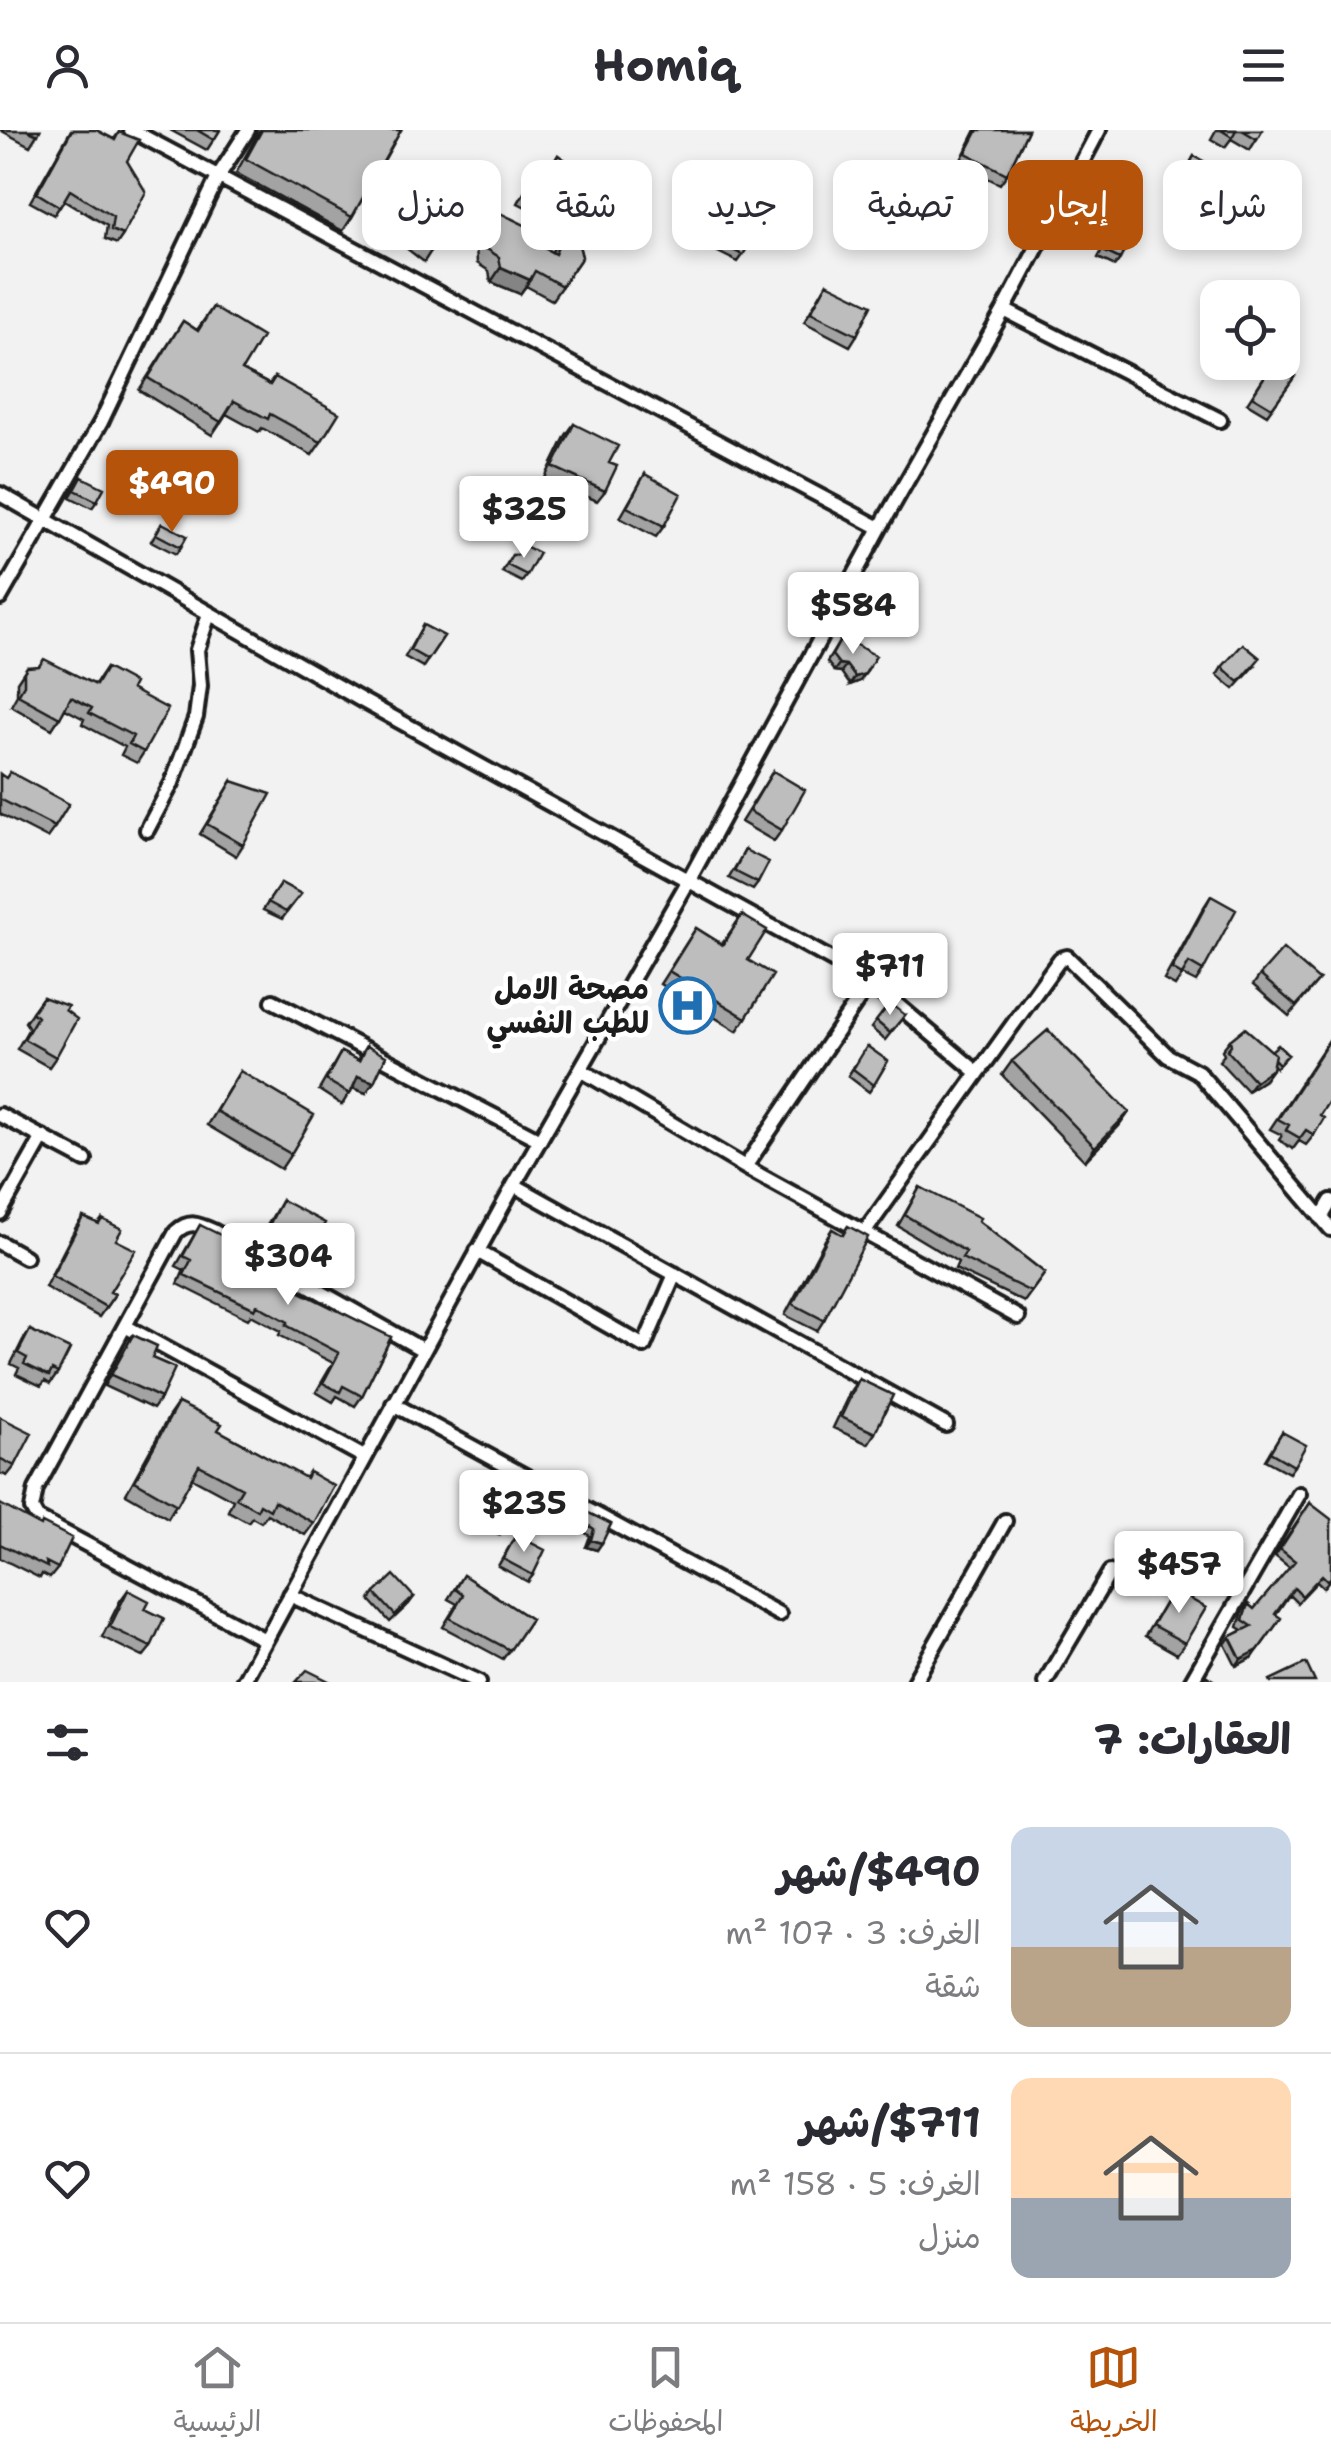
<!DOCTYPE html>
<html lang="ar">
<meta charset="utf-8">
<style>
:root{--surface:#fff;--page:#f7f7f7;--text:#2b2b33;--muted:#7c7c81;--line:#e1e1e2;--accent:#b45309}
body{margin:0;font-family:"Shantell Sans","Playpen Sans Arabic",sans-serif;background:var(--page);color:var(--text);direction:rtl;height:100vh;display:flex;flex-direction:column;font-size:38px;white-space:nowrap}
*{box-sizing:border-box;margin:0}
p{font-size:32px;color:var(--muted)}
.icon{flex:none;width:55px;height:55px;fill:none;stroke:currentColor;stroke-width:2;stroke-linecap:round;stroke-linejoin:round}
.map{position:relative;height:1552px;overflow:hidden;direction:ltr}
.sheet{display:flex;flex-direction:column;background:var(--surface);flex:1}
.sheet>*{flex:none}
.guide{position:absolute;left:30px;top:30px;width:1272px;height:90px;direction:rtl;display:flex;gap:20px}
.buttons{position:absolute;left:1200px;top:150px;display:grid;gap:20px}
.buttons a{display:grid;place-items:center;width:100px;height:100px;border-radius:20px;background:var(--surface);box-shadow:0 5px 15px #0003;font-size:50px}
.price{position:absolute;translate:-50% -85px;padding:0 22px;border-radius:10px;background:#fff;color:#222;font-size:32px;line-height:65px;filter:drop-shadow(0 2px 5px #0008)}
.price::after{content:'';position:absolute;left:50%;top:60px;width:30px;height:22px;margin-left:-15px;background:inherit;clip-path:polygon(0 0,100% 0,50% 100%)}
.price.active{background:var(--accent);color:#fff}
ul{padding:0;list-style:none}
li{display:flex;align-items:center;gap:30px;height:250px;padding:0 40px}
li+li{border-top:2px solid var(--line)}
li span{display:grid;place-items:center;flex:none;width:280px;height:200px;border-radius:20px;color:#555}
li>.icon{margin-inline-start:auto}
span .icon{width:120px;height:120px;fill:#fffc;stroke-width:1}
li b{font-size:42px}
h2{display:flex;justify-content:space-between;align-items:center;height:120px;padding:0 40px;font-size:42px}
.tag{padding:0 35px;border-radius:20px;background:var(--surface);box-shadow:0 5px 15px #0003;font-size:35px;line-height:90px}
.tag.active{background:var(--accent);color:#fff}
header{display:flex;justify-content:space-between;align-items:center;height:130px;padding:0 40px;background:var(--surface);font-size:45px;font-weight:700}
.dock{display:flex;justify-content:space-around;align-items:center;height:140px;border-top:2px solid var(--line);background:var(--surface);font-size:28px;color:var(--muted)}
.dock a{display:grid;justify-items:center;gap:5px}
.dock .active{color:var(--accent)}
.map>svg:first-child{display:block}
.lines{fill:none;stroke-linecap:round;stroke-linejoin:round}
.street-casing{stroke:#1c1c1c;stroke-width:20}
.street{stroke:#fff;stroke-width:12}
.wall{fill:#a3a3a3;stroke:#1c1c1c;stroke-width:2.5}
.shaded-wall{fill:#848484;stroke:#1c1c1c;stroke-width:2.5}
.building{fill:#bdbdbd;stroke:#1c1c1c;stroke-width:2.5}
.labels{text-anchor:middle;stroke-width:9;stroke-linejoin:round;paint-order:stroke}
.poi-label{font-size:30px;font-weight:bold;fill:#1c1c1c;stroke:#fff;text-anchor:end}
</style>
<header><svg class="icon" aria-label="menu" viewBox="0 0 24 24"><path d="M4 6h16M4 12h16M4 18h16"/></svg>Homiq<svg class="icon" aria-label="person" viewBox="0 0 24 24"><circle cx="12" cy="8" r="4"/><path d="M4 21q1-7 8-7t8 7"/></svg></header>
<div class="map">
<svg width="1331" height="1552" viewBox="0 0 1331 1552">
<rect width="100%" height="100%" fill="#f2f2f2"/>
<filter id="ink" filterUnits="userSpaceOnUse"><feTurbulence type="fractalNoise" baseFrequency=".01" numOctaves="2"/><feDisplacementMap in="SourceGraphic" scale="20" xChannelSelector="R" yChannelSelector="G"/><feConvolveMatrix kernelMatrix="1 2 1 2 8 2 1 2 1" color-interpolation-filters="sRGB"/></filter>
<g filter="url(#ink)">
<g class="lines">
<defs>
<path id="street" d="M131 0 880 398
M1004 180 1220 290
M0 364 363 571 834 831 894 872 978 943 1060 829 1067 827 1168 926 1198 942 1331 1099
M0 468 101 292 219 45 248 0
M147 700 172 653 196 587 200 556 197 520 209 484
M273 871 540 1010
M581 940 745 1037 1018 1187
M0 985 85 1030
M745 1037 868 855
M514 1055 946 1295
M0 1083 43 1007
M1321 1088 1331 1071
M864 1103 978 943
M0 1113 25 1127
M477 1121 644 1216 675 1144
M125 1196 364 1327
M393 1274 779 1484
M290 1465 479 1552
M265 1510 37 1388 32 1379 36 1359 176 1102C189 1090 198 1094 213 1101L423 1220
M243 1552 514 1055 689 750 880 398 1004 180 1099 0
M914 1552 1005 1391
M1045 1552 1110 1442
M1191 1552 1299 1364"/>
</defs>
<!-- street casing -->
<use href="#street" class="street-casing"/>
<!-- street -->
<use href="#street" class="street"/>
</g>
<!-- wall -->
<path class="wall" d="M0 0H40L30 16Z
M71 0H96L114 9 119 2 127 31 123 105 117 114 105 109 107 96 64 70 54 85 30 72Z
M170 0H220L207 20Z
M260 0H401L352 87 343 101 236 43Z
M976 0H1028L1007 44 1000 54 959 34Z
M1216 0H1262L1250 20 1231 9 1225 17 1211 9Z
M558 25 586 53 595 98 587 109 576 103 582 127 552 170 526 156 520 164 491 152 489 141 477 133 476 115 486 95 496 81 535 113 552 122 563 96 518 73 535 44 544 48Z
M1194 26 1239 51 1248 38 1275 99 1268 109 1220 86 1221 83 1176 58Z
M445 29 431 121 424 132 406 118 411 111 401 106Z
M735 83 743 125 738 132 712 119Z
M1119 90 1120 129 1115 136 1098 128Z
M827 153 857 205 850 216 804 192Z
M213 177 242 240 269 254 275 247 321 312 312 325 262 298 259 302 226 284 212 305 139 260 183 191 197 200Z
M1274 232 1295 246 1267 285 1247 273Z
M574 294 609 333 605 361 597 371 545 348 566 305Z
M645 344 664 396 656 407 620 388Z
M82 347 97 371 92 378 70 367Z
M162 393 181 417 176 424 151 411Z
M525 416 527 445 522 452 502 442 512 425H519Z
M878 455 895 466 875 498 857 487Z
M423 495 444 506 423 537 405 527Z
M842 507 860 551 850 555 841 542 834 541 827 532Z
M1255 536 1234 559 1217 545 1222 537Z
M27 537 95 554 106 538 131 559 144 622 137 633 121 625 125 617 82 594 84 589 65 579 52 599 11 576 17 565V552Z
M773 641 782 700 774 711 741 692Z
M0 644 55 697 47 708 0 684Z
M232 651 243 715 236 726 200 704Z
M745 720 758 753 753 760 729 748Z
M281 753 301 764 282 789 263 780Z
M1211 766 1203 841 1196 852 1182 845 1175 856 1164 850 1204 777Z
M742 785 748 830 746 888 737 901 660 854 696 798 722 814Z
M1260 845 1319 850 1289 886 1253 855Z
M43 867 65 880 56 927 49 937 17 919 29 898 25 892Z
M905 885 885 910 871 898 876 891Z
M1331 907 1320 985 1314 1005 1306 1015 1299 1011 1293 1019 1279 1010 1282 1005 1270 999Z
M1230 910 1271 921 1288 925 1276 938 1273 934 1272 939 1264 950 1247 961 1219 931 1224 925 1222 920Z
M366 916V963L352 958 342 975 319 960 341 922 357 930Z
M862 923 874 955 869 962 848 946Z
M1012 931 1129 982 1119 996 1085 1031 1002 945Z
M240 941 291 1024 281 1039 207 995Z
M920 1057 978 1091 1045 1143 1024 1172 955 1139 958 1132 898 1096Z
M282 1070 307 1125 300 1136 257 1113Z
M83 1087 98 1094 102 1089 116 1110 110 1162 115 1164 99 1187 45 1157 76 1097Z
M200 1095 290 1157 391 1207 362 1266 355 1276 337 1266 333 1272 316 1262 333 1233 279 1205 281 1201 251 1185 248 1189 178 1154 184 1140 176 1136Z
M848 1096 824 1190 817 1201 785 1185 825 1110 832 1099 842 1105Z
M30 1200 58 1243 50 1254 45 1251 41 1256 16 1244 19 1238 11 1234 23 1210Z
M133 1205 152 1228 161 1268 153 1279 104 1256Z
M859 1249 875 1303 868 1314 833 1298 851 1260Z
M178 1273 218 1300 305 1348 309 1342 314 1393 305 1405 267 1384 261 1392 252 1387 248 1392 228 1381 233 1370 192 1348 168 1388 126 1364 169 1286Z
M0 1287 15 1336 7 1346 0 1343Z
M1282 1302 1294 1336 1289 1343 1265 1330Z
M485 1350 499 1404 466 1391 478 1361Z
M1310 1373 1331 1448 1323 1458 1317 1452 1297 1473 1289 1465 1276 1484 1253 1527 1236 1536 1225 1514 1230 1507 1243 1500 1238 1497 1243 1481 1248 1474 1254 1479 1290 1438 1275 1426Z
M0 1374 58 1438 50 1448 42 1444 40 1448 0 1428Z
M570 1374 611 1394 597 1420 586 1417 590 1406 561 1387Z
M516 1405 533 1445 528 1452 498 1436Z
M463 1445 531 1489 503 1529 443 1497 457 1474 448 1469Z
M1173 1459 1185 1513 1177 1524 1145 1506Z
M128 1460 151 1517 143 1527 102 1507 120 1471Z
M375 1463 414 1467 409 1474 390 1492 370 1470Z"/>
<!-- shaded-wall -->
<path class="shaded-wall" d="M501 137 530 150 520 164 491 152Z
M839 534 846 535 841 542 834 541Z
M865 544 860 551 850 555 855 547Z
M1272 939 1264 950 1247 961 1255 951Z
M358 946 374 952 366 963 350 957Z
M1129 982 1119 996 1085 1031 1095 1017Z
M474 1380 507 1393 499 1404 466 1391Z
M591 1410 602 1413 597 1420 586 1417Z
M1281 1488 1253 1527 1236 1536 1241 1529Z"/>
<!-- building -->
<path class="building" d="M27 0H40L38 5Z
M72 0H96L115 10 119 2 139 10 127 31 146 62 123 105 111 100 113 87 70 60 60 77 37 63Z
M197 0H220L214 10Z
M262 0H401L352 87 246 29Z
M978 0H1028L1007 44 966 23Z
M1221 0H1236L1232 7Z
M1242 0H1262L1257 9Z
M558 25 590 46 586 53 611 66 595 98 525 63 535 44 546 49Z
M1194 26 1240 51 1248 38 1285 58 1278 70 1288 76 1275 99 1226 76 1228 73 1182 49Z
M445 29 474 44 431 121 414 108 420 102 409 95Z
M496 81 537 101 535 113 555 124 571 85 582 127 562 156 535 141 530 150 501 137 499 127 487 119 486 101Z
M735 83 759 96 743 125 717 112Z
M1119 90 1136 99 1120 129 1103 121Z
M827 153 872 175 857 205 811 182Z
M213 177 262 207 242 240 270 255 275 247 339 283 321 312 270 284 268 289 234 271 221 292 148 248 183 191 198 201Z
M1274 232 1295 246 1272 278 1252 266Z
M574 294 618 316 609 333 617 336 605 361 553 337Z
M645 344 681 364 664 396 627 377Z
M82 347 104 358 97 371 75 360Z
M162 393 187 406 181 417 156 404Z
M525 416 539 423 527 445 507 435 512 425H520Z
M878 455 895 466 880 490 862 480Z
M423 495 444 506 428 530 410 520Z
M842 507 876 526 865 544 855 547 846 535 839 534 832 525Z
M1243 514 1260 528 1239 552 1222 537Z
M44 529 96 555 106 538 134 553 131 559 168 579 144 622 129 614 133 606 89 583 92 578 71 567 60 588 18 565 24 555V542L27 537 39 536Z
M773 641 805 660 782 700 749 681Z
M10 642 69 674 55 697 0 669V644L6 648Z
M232 651 271 664 243 715 207 694Z
M745 720 769 732 758 753 734 741Z
M281 753 301 764 286 782 268 772Z
M1211 766 1236 780 1203 841 1189 833 1182 845 1172 839Z
M742 785 767 800 748 830 773 845 746 888 669 841 696 798 723 815Z
M1283 819 1319 850 1296 876 1260 845Z
M43 867 68 876 65 880 77 889 56 927 24 909 37 887 32 882Z
M890 873 905 885 890 903 876 891Z
M1245 898 1275 924 1272 939 1255 951 1227 920 1231 915 1230 910Z
M1048 900 1129 982 1095 1017 1012 931Z
M1331 908V968L1320 985 1324 988 1314 1005 1306 1000 1300 1008 1286 1000 1289 995 1278 989Z
M1278 915 1288 925 1279 934 1274 929 1275 924 1271 921Z
M366 916 386 926 374 952 358 946 350 964 326 950 341 922 359 931Z
M867 916 888 931 874 955 853 939Z
M240 941 314 985 291 1024 216 981Z
M920 1057 980 1088 978 1091 1045 1143 1031 1162 962 1128 966 1122 905 1085Z
M282 1070 325 1093 307 1125 265 1103Z
M83 1087 99 1094 102 1089 122 1099 116 1110 136 1120 110 1162 115 1164 106 1177 52 1146Z
M200 1095 237 1113 234 1118 242 1125 293 1151 290 1157 391 1207 362 1266 343 1256 340 1262 323 1253 339 1223 286 1195 288 1192 257 1175 255 1179 184 1145 191 1130 183 1126Z
M848 1096 868 1107 824 1190 793 1174 832 1099 843 1105Z
M30 1200 70 1219 58 1243 52 1240 49 1246 24 1234 27 1228 18 1223Z
M133 1205 157 1216 152 1228 175 1238 161 1268 111 1245Z
M859 1249 893 1265 875 1303 841 1287Z
M178 1273 222 1294 218 1300 306 1348 309 1342 334 1356 314 1393 274 1371 270 1380 260 1374 257 1380 236 1368 242 1358 199 1335 177 1375 135 1351Z
M0 1287 32 1303 15 1336 1 1329 0 1330Z
M1282 1302 1306 1315 1294 1336 1270 1322Z
M485 1350 518 1363 507 1393 474 1380Z
M1310 1373 1331 1389V1447L1328 1451 1322 1445 1302 1466 1294 1458 1275 1484 1281 1488 1258 1520 1241 1529 1230 1507 1252 1496 1243 1490 1248 1474 1254 1479 1295 1431 1280 1419Z
M0 1374 41 1396 42 1393 72 1408 58 1438 46 1432 47 1437 0 1414Z
M570 1374 611 1394 602 1413 591 1410 594 1399 566 1380Z
M516 1405 545 1420 533 1445 503 1429Z
M394 1445 414 1467 395 1485 375 1463Z
M463 1445 531 1489 510 1520 450 1488 463 1465 455 1459Z
M1173 1459 1206 1478 1185 1513 1152 1495Z
M128 1460 149 1471 145 1479 164 1488 151 1517 110 1497Z
M1306 1533 1315 1552H1271L1270 1550Z
M307 1540 331 1552H296Z
M1207 1546 1216 1552H1202Z"/>
</g>
<!-- icons -->
<defs>
<symbol id="hospital-ring" viewBox="-11 -11 22 22"><circle r="9.5" fill="#fff" stroke="#1f6fb2" stroke-width="1.5"/><path d="M-5-5h3v3.5h4V-5h3V5h-3V1.5h-4V5h-3Z" fill="#1f6fb2"/></symbol>
</defs>
<g fill-rule="evenodd">
<use href="#hospital-ring" x="656" y="844" width="63" height="63"/>
</g>
<g class="labels">
<!-- poi labels -->
<g class="poi-label">
<text x="649" y="869">مصحة الامل<tspan x="649" dy="34">للطب النفسي</tspan></text>
</g>
</g>
</svg>
<div class="buttons">
<a><svg class="icon" aria-label="locate" viewBox="0 0 24 24"><circle cx="12" cy="12" r="6"/><path d="M12 2v4M12 18v4M2 12h4M18 12h4"/></svg></a>
</div>
<b class="price active" style="left:172px;top:405px">$490</b>
<b class="price" style="left:524px;top:431px">$325</b>
<b class="price" style="left:853px;top:527px">$584</b>
<b class="price" style="left:890px;top:888px">$711</b>
<b class="price" style="left:288px;top:1178px">$304</b>
<b class="price" style="left:524px;top:1425px">$235</b>
<b class="price" style="left:1179px;top:1486px">$457</b>
<div class="guide">
<a class="tag">شراء</a>
<a class="tag active">إيجار</a>
<a class="tag">تصفية</a>
<a class="tag">جديد</a>
<a class="tag">شقة</a>
<a class="tag">منزل</a>
</div>
</div>
<section class="sheet">
<h2>العقارات: 7<svg class="icon" aria-label="filters" viewBox="0 0 24 24"><path d="M4 7h16M4 17h16"/><circle cx="9" cy="7" r="2"/><circle cx="15" cy="17" r="2"/></svg></h2>
<ul>
<li><span style="background:linear-gradient(#c9d6e8 60%,#b9a48a 0)"><svg class="icon" aria-label="home" viewBox="0 0 24 24"><path d="M3 11l9-7 9 7M6 9v11h12V9"/></svg></span><div><b>$490/شهر</b><p>الغرف: 3 · 107 m²</p><p>شقة</p></div><svg class="icon" aria-label="heart" viewBox="0 0 24 24"><path d="M12 20l-8-8c-3-5 5-10 8-4 3-6 11-1 8 4z"/></svg></li>
<li><span style="background:linear-gradient(#ffd9b3 60%,#9aa5b1 0)"><svg class="icon" aria-label="home" viewBox="0 0 24 24"><path d="M3 11l9-7 9 7M6 9v11h12V9"/></svg></span><div><b>$711/شهر</b><p>الغرف: 5 · 158 m²</p><p>منزل</p></div><svg class="icon" aria-label="heart" viewBox="0 0 24 24"><path d="M12 20l-8-8c-3-5 5-10 8-4 3-6 11-1 8 4z"/></svg></li>
</ul>
</section>
<nav class="dock">
<a class="active"><svg class="icon" aria-label="map" viewBox="0 0 24 24"><path d="M3 6l6-2 6 2 6-2v14l-6 2-6-2-6 2zM9 4v14M15 6v14"/></svg>الخريطة</a>
<a><svg class="icon" aria-label="saved" viewBox="0 0 24 24"><path d="M7 4h10v16l-5-4-5 4z"/></svg>المحفوظات</a>
<a><svg class="icon" aria-label="home" viewBox="0 0 24 24"><path d="M3 11l9-7 9 7M6 9v11h12V9"/></svg>الرئيسية</a>
</nav>
